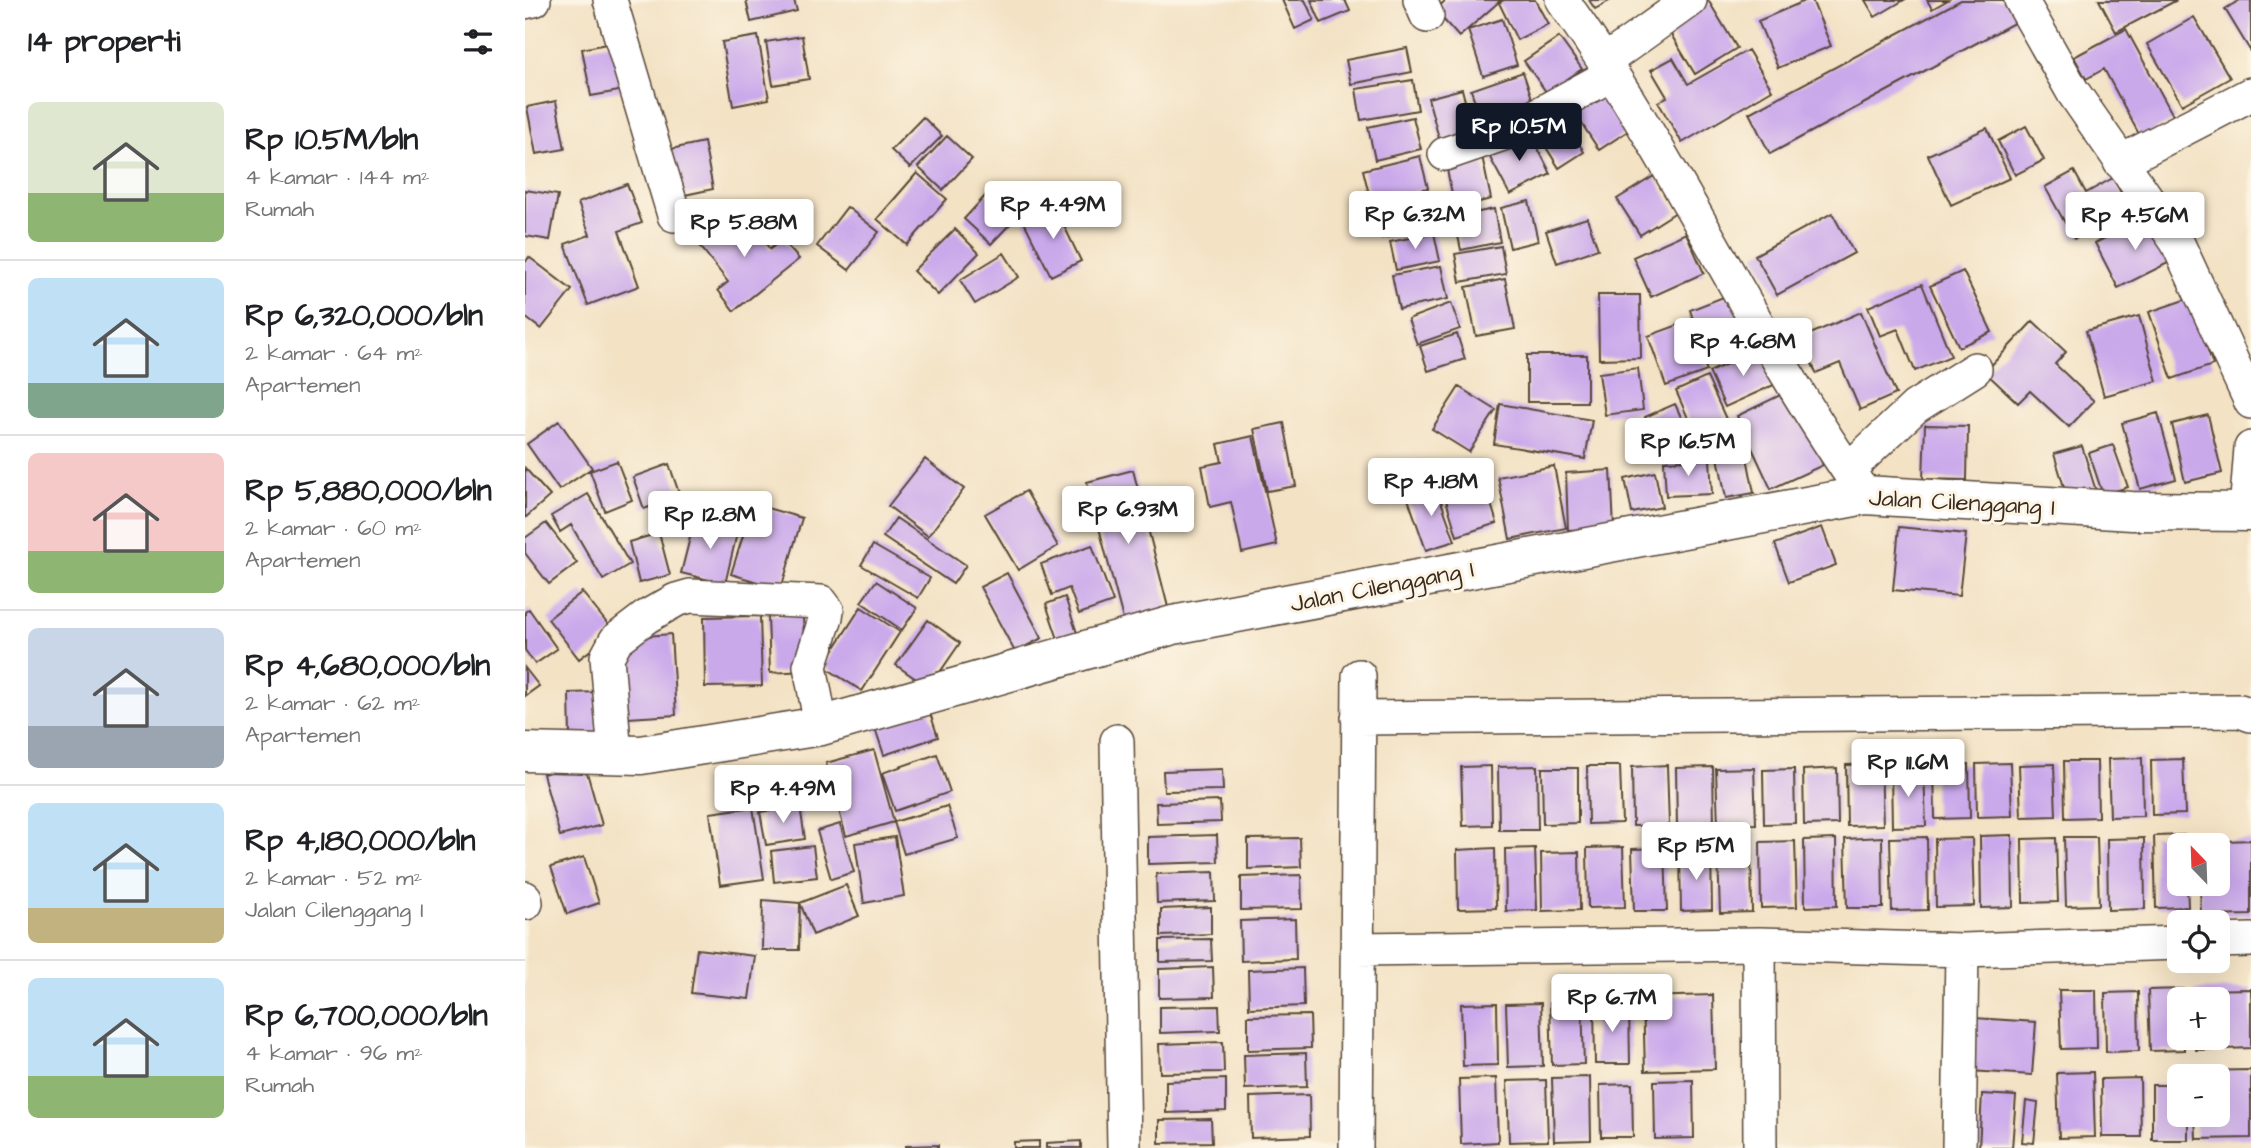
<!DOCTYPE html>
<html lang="id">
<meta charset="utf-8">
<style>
:root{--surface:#fff;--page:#f2f2f2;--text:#202124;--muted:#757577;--line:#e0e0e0;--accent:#111827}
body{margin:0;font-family:"Architects Daughter",sans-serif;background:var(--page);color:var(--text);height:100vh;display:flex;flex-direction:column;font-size:26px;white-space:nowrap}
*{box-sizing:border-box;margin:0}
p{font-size:23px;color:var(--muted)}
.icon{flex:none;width:38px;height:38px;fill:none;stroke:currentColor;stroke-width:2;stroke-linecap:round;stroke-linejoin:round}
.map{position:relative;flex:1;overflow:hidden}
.details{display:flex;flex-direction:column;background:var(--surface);width:525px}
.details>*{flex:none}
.needle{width:46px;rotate:337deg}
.tools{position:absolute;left:1642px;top:833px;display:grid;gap:14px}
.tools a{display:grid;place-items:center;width:63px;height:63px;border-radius:10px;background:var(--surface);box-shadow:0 7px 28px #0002;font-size:35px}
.price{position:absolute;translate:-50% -60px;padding:0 16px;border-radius:7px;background:#fff;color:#222;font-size:23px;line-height:46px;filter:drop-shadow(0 2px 4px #0008)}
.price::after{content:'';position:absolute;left:50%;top:42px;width:21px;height:16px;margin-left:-10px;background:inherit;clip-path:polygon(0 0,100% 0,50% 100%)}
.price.current{background:var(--accent);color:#fff}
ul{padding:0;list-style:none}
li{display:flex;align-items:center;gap:21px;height:175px;padding:0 28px}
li+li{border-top:2px solid var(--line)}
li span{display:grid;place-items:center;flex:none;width:196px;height:140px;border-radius:10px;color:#555}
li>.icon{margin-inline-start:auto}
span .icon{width:84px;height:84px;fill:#fffc;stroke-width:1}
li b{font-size:30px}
h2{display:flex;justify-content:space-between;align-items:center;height:84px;padding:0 28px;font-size:30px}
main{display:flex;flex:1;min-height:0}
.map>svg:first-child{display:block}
.building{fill:#caa9eb}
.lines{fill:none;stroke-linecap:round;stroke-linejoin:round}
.street-casing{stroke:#574637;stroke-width:36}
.secondary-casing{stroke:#574637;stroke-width:41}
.street{stroke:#fff;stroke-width:33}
.secondary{stroke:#fff;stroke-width:38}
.labels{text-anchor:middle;stroke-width:6;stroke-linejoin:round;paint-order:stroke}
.street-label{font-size:24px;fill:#3b2a1e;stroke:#fcf5e5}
</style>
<main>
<section class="details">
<h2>14 properti<svg class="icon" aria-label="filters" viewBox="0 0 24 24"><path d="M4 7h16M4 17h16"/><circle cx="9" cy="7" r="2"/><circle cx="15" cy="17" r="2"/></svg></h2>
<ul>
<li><span style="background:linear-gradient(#dfe7d0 65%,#8fb573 0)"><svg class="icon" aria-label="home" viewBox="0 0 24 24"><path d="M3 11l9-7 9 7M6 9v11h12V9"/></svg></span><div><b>Rp 10.5M/bln</b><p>4 kamar · 144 m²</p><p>Rumah</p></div></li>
<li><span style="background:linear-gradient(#bfe0f5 75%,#7fa58c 0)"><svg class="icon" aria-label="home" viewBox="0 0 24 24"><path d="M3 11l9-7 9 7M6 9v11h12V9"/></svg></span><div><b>Rp 6,320,000/bln</b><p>2 kamar · 64 m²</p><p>Apartemen</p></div></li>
<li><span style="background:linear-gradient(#f6c9c9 70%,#8fb573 0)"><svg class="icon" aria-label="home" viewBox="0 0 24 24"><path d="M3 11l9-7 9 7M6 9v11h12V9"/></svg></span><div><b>Rp 5,880,000/bln</b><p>2 kamar · 60 m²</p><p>Apartemen</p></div></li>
<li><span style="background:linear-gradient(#c9d6e8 70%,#9aa5b1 0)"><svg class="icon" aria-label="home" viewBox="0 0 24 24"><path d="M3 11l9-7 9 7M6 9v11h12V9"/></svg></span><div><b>Rp 4,680,000/bln</b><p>2 kamar · 62 m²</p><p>Apartemen</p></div></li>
<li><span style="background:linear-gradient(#bfe0f5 75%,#c2b280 0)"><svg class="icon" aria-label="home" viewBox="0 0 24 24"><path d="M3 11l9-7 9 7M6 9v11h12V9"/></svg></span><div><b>Rp 4,180,000/bln</b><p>2 kamar · 52 m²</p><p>Jalan Cilenggang I</p></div></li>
<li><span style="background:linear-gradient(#bfe0f5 70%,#8fb573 0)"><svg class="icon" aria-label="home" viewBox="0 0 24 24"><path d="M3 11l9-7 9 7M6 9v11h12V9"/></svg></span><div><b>Rp 6,700,000/bln</b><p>4 kamar · 96 m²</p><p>Rumah</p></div></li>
</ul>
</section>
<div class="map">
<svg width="1726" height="1148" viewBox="0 0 1726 1148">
<rect width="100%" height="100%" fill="#fcf5e5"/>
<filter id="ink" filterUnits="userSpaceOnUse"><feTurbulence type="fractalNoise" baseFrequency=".0143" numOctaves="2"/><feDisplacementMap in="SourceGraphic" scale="14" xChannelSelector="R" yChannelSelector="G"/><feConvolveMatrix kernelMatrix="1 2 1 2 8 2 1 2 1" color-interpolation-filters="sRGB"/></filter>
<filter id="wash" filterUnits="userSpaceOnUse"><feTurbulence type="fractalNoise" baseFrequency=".00686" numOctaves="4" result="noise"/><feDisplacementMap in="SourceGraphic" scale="28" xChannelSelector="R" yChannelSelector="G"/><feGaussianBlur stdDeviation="1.57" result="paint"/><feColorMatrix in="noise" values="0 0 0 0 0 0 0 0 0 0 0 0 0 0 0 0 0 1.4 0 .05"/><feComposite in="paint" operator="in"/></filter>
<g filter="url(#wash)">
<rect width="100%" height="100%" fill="#f3e2c4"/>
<g id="blocks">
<!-- building -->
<path class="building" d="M221 0H269L272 11 226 22Z
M757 0H780L789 20 770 29Z
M786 0H820L825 11 796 23Z
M921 0H976L934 37 910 10Z
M979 0H1010L1023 24 992 40 974 3Z
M1064 0H1086L1070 9Z
M1176 0H1183L1212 48 1170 74 1139 23Z
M1282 0H1287L1306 46 1253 68 1233 21Z
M1340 0H1379L1350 17Z
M1402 0H1423L1407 9Z
M1436 0H1491L1500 17 1245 154 1224 113Z
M1574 0H1652L1591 32Z
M1715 0H1726V52L1700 9Z
M1669 17 1705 78 1657 105 1622 44Z
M977 19 992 65 958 76 943 30Z
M1601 29 1650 119 1616 138 1579 69 1561 79 1549 57Z
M233 36 244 99 208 106 197 42Z
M277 36 284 79 248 85 241 42Z
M1034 37 1057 69 1022 93 999 61Z
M96 41 105 89 66 96 57 49Z
M882 48 887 72 826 84 821 60Z
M1223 50 1247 90 1157 143 1133 102 1142 97 1126 70 1148 58 1163 84Z
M998 72 1012 113 960 131 946 90Z
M888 80 893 110 836 120 831 89Z
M937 89 948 133 915 142 903 98Z
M1081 89 1106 129 1074 150 1048 110Z
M31 101 40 149 11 154 2 107Z
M1034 112 1059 152 1034 168 1009 128Z
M398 117 417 136 385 168 366 150Z
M888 117 896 149 850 160 843 127Z
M1501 126 1519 160 1490 175 1473 141Z
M1462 128 1485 178 1426 205 1403 155Z
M1004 131 1026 174 985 195 962 152Z
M422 136 447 159 418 190 393 167Z
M179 142 188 189 155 196 146 149Z
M895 156 903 188 846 202 838 170Z
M957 156 966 199 930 208 921 165Z
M1549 171 1561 193 1588 178 1605 209 1549 239 1520 187Z
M392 173 422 199 382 245 352 219Z
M1129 176 1151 212 1115 235 1092 199Z
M102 184 117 223 94 231 114 286 63 305 40 244 65 235 53 203Z
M0 190 33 195 25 240 0 236Z
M910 192 917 224 857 238 850 206Z
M462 194 489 220 466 244 439 219Z
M1004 201 1013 241 985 248 976 208Z
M322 207 354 232 324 270 292 246Z
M530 207 556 261 526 276 499 222Z
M213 209 245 249 257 240 274 259 209 311 193 290 203 282 172 242Z
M969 209 975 242 936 250 929 217Z
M1307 213 1329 253 1252 295 1230 255Z
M1626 215 1649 260 1593 288 1570 243Z
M1062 218 1073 249 1032 263 1021 231Z
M430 229 454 253 413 295 388 271Z
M909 233 915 261 871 270 865 242Z
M1161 233 1179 273 1126 297 1108 257Z
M976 246 981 274 935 282 930 254Z
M479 253 494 277 450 304 435 280Z
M4 257 47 290 16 329 0 317V263Z
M916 266 923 299 874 309 867 275Z
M1438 271 1467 332 1434 347 1405 286Z
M980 279 990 329 951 336 941 287Z
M1397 284 1426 356 1390 371 1373 329 1355 336 1343 307Z
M1206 294 1226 349 1184 364 1165 310Z
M1073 295H1115L1116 358 1074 359Z
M1665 298 1688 365 1647 379 1624 312Z
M926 303 935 329 892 344 883 319Z
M1336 312 1371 394 1335 410 1315 363 1291 373 1276 338Z
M1614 316 1632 381 1579 396 1561 331Z
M1164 321 1182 371 1141 386 1123 336Z
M1508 321 1541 352 1530 364 1569 401 1544 427 1505 391 1493 403 1460 372Z
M932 334 940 359 903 371 895 346Z
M1235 349 1251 384 1200 407 1184 372Z
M1002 355H1062V402H1002Z
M1113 368 1118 410 1080 415 1074 373Z
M1182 377 1210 439 1178 452 1151 391Z
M934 387 971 410 944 452 907 429Z
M1264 391 1298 465 1246 489 1212 416Z
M975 404 1067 420 1060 459 969 444Z
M1150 404 1167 441 1137 454 1120 417Z
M1633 413 1651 479 1615 489 1597 423Z
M1683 415 1697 473 1660 482 1647 424Z
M34 421 67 468 34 490 2 444Z
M759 423 771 486 742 491 729 429Z
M1400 425 1443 426 1442 480 1398 479Z
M728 436 752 545 717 553 706 502 685 507 677 466 697 462 693 444Z
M1588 445 1603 487 1578 495 1564 453Z
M1557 446 1571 491 1543 500 1529 454Z
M1221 452 1229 493 1201 498 1193 457Z
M400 459 439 489 403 536 363 506Z
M1185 459 1187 494 1141 496 1139 461Z
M92 461 107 500 80 511 65 471Z
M144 464 155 496 119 509 108 477Z
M1029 466 1041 528 985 539 973 477Z
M0 468 25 496 0 518Z
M608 470 644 611 599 623 562 482Z
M1086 470 1089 528 1043 530 1041 473Z
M1130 472 1137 507 1107 513 1100 479Z
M957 475 972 523 932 536 917 487Z
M911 487 930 541 901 550 882 496Z
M501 491 533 546 493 570 460 514Z
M63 494 105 564 78 580 46 525 35 532 26 516Z
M228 504 277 518 256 589 206 574Z
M170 518 213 529 200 584 156 573Z
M371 518 441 565 428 584 358 537Z
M21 523 52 563 24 584 0 553V538Z
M1297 527 1311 565 1264 582 1250 544Z
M1374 527 1441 534 1434 596 1368 590Z
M134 533 145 575 114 583 104 542Z
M348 545 405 578 393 598 336 565Z
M567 545 588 602 554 614 544 588 527 595 516 564Z
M482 573 517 638 490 652 455 587Z
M351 581 392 608 377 630 336 602Z
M57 592 89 632 54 659 23 619Z
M540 597 552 633 533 639 521 604Z
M336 607 375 632 337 691 298 666Z
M4 609 32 649 10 664 0 650V612Z
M278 615 280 671 245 673 243 616Z
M235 616 237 686 180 687 179 617Z
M403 620 435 643 404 688 371 665Z
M146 634 151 715 103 718 97 638Z
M0 668 14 686 0 696Z
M77 692 78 735 45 736 44 693Z
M402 704 413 737 359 755 348 722Z
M349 750 369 822 321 836 301 763Z
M412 754 425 792 370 811 357 773Z
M1617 758 1618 816 1585 817 1583 759Z
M1658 759 1660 814 1627 815 1626 760Z
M1539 761H1572L1573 817 1540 818Z
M59 762 77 825 35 836 18 774Z
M1485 763 1487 816 1452 817 1451 764Z
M1356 764 1358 825 1322 826 1321 765Z
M1444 764 1445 818 1410 819 1409 765Z
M1529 764 1531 816 1496 817 1494 765Z
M1142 765 1144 825 1108 826 1107 767Z
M966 766 967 825 938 826 936 767Z
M1012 766 1013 830H974L973 767Z
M1062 766H1095L1097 823 1063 824Z
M1188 767 1189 826 1152 827 1151 768Z
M1017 768H1053V823L1018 824Z
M1229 768 1231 824 1193 825 1191 769Z
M1312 768 1313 824 1279 825 1278 770Z
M697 769 698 790 639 791 638 771Z
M1269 769 1270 823 1239 824 1238 770Z
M1399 770 1401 826 1367 827 1366 771Z
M695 801 696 822 632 824 631 803Z
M275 806 280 839 241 845 235 812Z
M422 806 433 838 379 854 369 822Z
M228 807 239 879 195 885 185 813Z
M315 824 329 872 306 879 292 831Z
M692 835 693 862 623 864V837Z
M1487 835 1488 907 1456 908 1455 836Z
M1661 835V845H1654V884H1662L1663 907 1631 908 1629 836Z
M370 837 379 896 339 903 330 843Z
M1357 837 1358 908H1322L1320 839Z
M1402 837 1403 910 1367 911 1365 838Z
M1539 837H1572L1574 905 1541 906Z
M775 838 776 867 723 869V839Z
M1447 838 1449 906 1411 907 1410 839Z
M1531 838 1533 902 1498 903 1497 839Z
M1619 838 1620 909 1583 910 1582 839Z
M1311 839 1312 906 1280 907 1279 840Z
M1726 840V915L1676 916 1675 884H1692V845H1674V842Z
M1270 841 1272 907 1236 908 1235 842Z
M288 846 292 877 249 882 246 851Z
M1098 847 1100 907 1063 908 1062 848Z
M970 848 971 908 933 909 932 850Z
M1010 848 1012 910 981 911 980 849Z
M1140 848 1142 911H1109L1107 849Z
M1054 852 1055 910 1017 911 1016 853Z
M1186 852 1187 910 1156 911 1155 853Z
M1226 852 1227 912 1195 913 1193 853Z
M59 857 74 903 42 914 26 867Z
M689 872 690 901 632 903 631 874Z
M776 875 777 909 716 910V877Z
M321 885 334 916 288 935 275 903 274 950H237L238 900 275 903Z
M686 907V934L636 936V909Z
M770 919 771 959 716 961 715 921Z
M686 939 687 961 635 962V940Z
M172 949 230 956 224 999 166 993Z
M688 967 689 997 634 998V969Z
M778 968 779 1006 724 1008 723 970Z
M1658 989V999H1654V1038H1659V1050L1625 1051 1623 990Z
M1726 989V1048L1671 1050V1038H1692V999H1670V990Z
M1534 990H1571L1572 1048 1536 1049Z
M1613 992 1614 1051 1581 1052 1580 993Z
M1188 995 1190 1069 1120 1071 1118 997Z
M1057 1002 1059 1064 1027 1065 1025 1003Z
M972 1003 973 1065 938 1066 936 1004Z
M1016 1003 1018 1066 983 1067 981 1004Z
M1104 1004 1105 1064H1070L1069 1005Z
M694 1006 695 1031 635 1033V1007Z
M785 1015 786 1048 723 1050V1016Z
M1449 1018 1511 1022 1507 1075 1446 1071Z
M698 1042 699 1072 635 1073 634 1044Z
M781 1053 782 1087 720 1089 719 1055Z
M1726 1070V1138L1671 1139 1670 1115H1692V1076H1669V1071Z
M1568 1072 1570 1137 1534 1138 1532 1073Z
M1065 1077 1066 1140 1029 1141 1027 1078Z
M971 1078 973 1142 936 1144 934 1079Z
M1615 1078 1616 1137H1577L1576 1079Z
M701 1079V1111L641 1113V1081Z
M1021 1080 1023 1141 984 1142 982 1081Z
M1168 1080 1169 1138 1130 1139 1129 1081Z
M1107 1084 1108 1137H1076L1075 1085Z
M1627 1085H1654V1115H1663V1140H1627Z
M1457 1094 1491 1096 1487 1148H1454Z
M784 1095 785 1136 726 1138 725 1097Z
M1501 1101 1513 1103 1509 1143 1497 1142Z
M686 1119 687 1142 634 1143V1120Z
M514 1141V1148H489V1142Z
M556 1141V1148H521V1143Z
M413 1145V1148H381V1146Z"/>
</g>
</g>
<g filter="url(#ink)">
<use href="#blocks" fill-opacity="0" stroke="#574637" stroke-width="2"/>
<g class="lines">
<defs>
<path id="street" d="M85 0 149 215
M895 0 902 16
M1037 0C1150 157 1228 337 1340 495
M1496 0 1548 92 1652 242 1726 402
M0 2 9 0
M1080 61 1165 0
M920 154 978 134 1087 74
M1595 162 1726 94
M1323 470 1390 407 1450 369
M1721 512 1726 448
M833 718 1715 711 1726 715
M592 741 599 1148
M90 755 82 657 91 640 121 617 151 600 165 596 296 602 302 610 301 617 285 666 296 726
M0 898 1 903
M1692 941 1726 940
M1234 944 1235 1148
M832 949 1234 944 1437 950 1654 943
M831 1148 834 676
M1434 1148 1437 950"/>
<path id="secondary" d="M0 752 116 755 296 726 648 625 1340 495 1607 511 1726 512"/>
</defs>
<!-- street casing -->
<use href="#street" class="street-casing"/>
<!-- secondary casing -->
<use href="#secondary" class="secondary-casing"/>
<!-- street -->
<use href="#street" class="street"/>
<!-- secondary -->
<use href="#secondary" class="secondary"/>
</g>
</g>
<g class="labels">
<!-- street labels -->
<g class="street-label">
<text transform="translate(1437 502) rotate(3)" y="8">Jalan Cilenggang I</text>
<text transform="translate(857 586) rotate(-11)" y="8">Jalan Cilenggang I</text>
</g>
</g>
</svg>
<div class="tools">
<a><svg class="needle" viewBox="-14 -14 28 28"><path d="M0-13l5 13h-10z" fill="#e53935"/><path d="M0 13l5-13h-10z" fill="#757577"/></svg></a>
<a><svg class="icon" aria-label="locate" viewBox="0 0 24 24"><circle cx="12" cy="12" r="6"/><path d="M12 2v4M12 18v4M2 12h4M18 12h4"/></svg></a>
<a>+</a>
<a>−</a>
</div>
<b class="price current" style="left:994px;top:163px">Rp 10.5M</b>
<b class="price" style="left:528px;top:241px">Rp 4.49M</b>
<b class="price" style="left:890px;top:251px">Rp 6.32M</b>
<b class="price" style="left:1610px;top:252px">Rp 4.56M</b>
<b class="price" style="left:219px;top:259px">Rp 5.88M</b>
<b class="price" style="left:1218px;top:378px">Rp 4.68M</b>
<b class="price" style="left:1163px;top:478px">Rp 16.5M</b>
<b class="price" style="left:906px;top:518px">Rp 4.18M</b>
<b class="price" style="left:603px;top:546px">Rp 6.93M</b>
<b class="price" style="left:185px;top:551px">Rp 12.8M</b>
<b class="price" style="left:1383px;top:799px">Rp 11.6M</b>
<b class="price" style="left:258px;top:825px">Rp 4.49M</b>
<b class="price" style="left:1171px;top:882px">Rp 15M</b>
<b class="price" style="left:1087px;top:1034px">Rp 6.7M</b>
</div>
</main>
